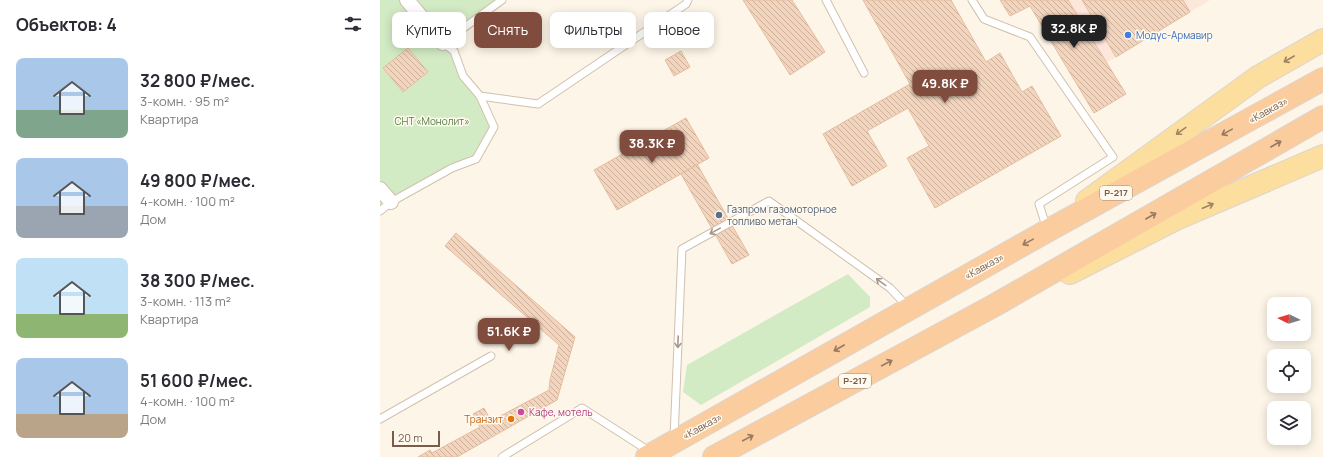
<!DOCTYPE html>
<html lang="ru">
<meta charset="utf-8">
<style>
:root{--surface:#fff;--page:#f7f7f7;--text:#2b2b33;--muted:#7c7c81;--accent:#804c3d}
body{margin:0;font-family:Manrope,sans-serif;background:var(--page);color:var(--text);height:100vh;display:flex;flex-direction:column;font-size:15px;white-space:nowrap}
*{box-sizing:border-box;margin:0}
p{font-size:13px;color:var(--muted)}
.icon{flex:none;width:22px;height:22px;fill:none;stroke:currentColor;stroke-width:2;stroke-linecap:round;stroke-linejoin:round}
.map{position:relative;flex:1;overflow:hidden}
.details{display:flex;flex-direction:column;background:var(--surface);width:380px}
.details>*{flex:none}
.hud{position:absolute;left:12px;top:12px;width:380px;height:36px;display:flex;gap:8px}
.needle{width:26px;rotate:275deg}
.controls{position:absolute;left:887px;top:297px;display:grid;gap:8px}
.controls a{display:grid;place-items:center;width:44px;height:44px;border-radius:8px;background:var(--surface);box-shadow:0 2px 10px #0003;font-size:20px}
.scale{position:absolute;left:12px;bottom:10px;width:48px;box-sizing:border-box;padding-left:4px;border:2px solid #775d4a;border-top:0;font-size:11px;line-height:14px;white-space:nowrap;color:#775d4a;-webkit-text-stroke:3px #fff9ee;paint-order:stroke}
.price{position:absolute;translate:-50% -34px;padding:0 9px;border-radius:8px;background:var(--accent);color:#fff;font-size:13px;line-height:26px;filter:drop-shadow(0 1px 2px #0008)}
.price::after{content:'';position:absolute;left:50%;top:24px;width:12px;height:9px;margin-left:-6px;background:inherit;clip-path:polygon(0 0,100% 0,50% 100%)}
.price.on{background:#222;color:#fff}
ul{padding:0;list-style:none}
li{display:flex;align-items:center;gap:12px;height:100px;padding:0 16px}
li span{display:grid;place-items:center;flex:none;width:112px;height:80px;border-radius:8px;color:#555}
li>.icon{margin-inline-start:auto}
span .icon{width:48px;height:48px;fill:#fffc;stroke-width:1}
li b{font-size:17px}
h2{display:flex;justify-content:space-between;align-items:center;height:48px;padding:0 16px;font-size:17px}
.pill{padding:0 14px;border-radius:8px;background:var(--surface);box-shadow:0 2px 10px #0003;font-size:14px;line-height:36px}
.pill.on{background:var(--accent);color:#fff}
main{display:flex;flex:1;min-height:0}
.map>svg:first-child{display:block}
.commercial{fill:#fde6da}
.green{fill:#d2ebc4}
.building{fill:url(#building-back-hatch);stroke:#e6bd9e}
.lines{fill:none;stroke-linecap:round;stroke-linejoin:round}
.service-casing{stroke:#d1c0ae;stroke-width:9}
.minor-casing{stroke:#d1c0ae;stroke-width:16}
.primary-casing{stroke:#dcd5d0;stroke-width:24}
.trunk-casing{stroke:#dcd5d0;stroke-width:24}
.service{stroke:#fff;stroke-width:7}
.minor{stroke:#fff;stroke-width:14}
.primary{stroke:#fcde9e;stroke-width:22}
.trunk{stroke:#facc9e;stroke-width:22}
.oneway{stroke:#9f8463}
.oneway2{stroke:#98795f}
.oneway3{stroke:#a79689}
.shop-dot{fill:#3f7fe0;stroke:#fff9ee;stroke-width:1.5}
.service-dot{fill:#5c6f8a;stroke:#fff9ee;stroke-width:1.5}
.hotel-dot{fill:#d1479c;stroke:#fff9ee;stroke-width:1.5}
.food-dot{fill:#e8710a;stroke:#fff9ee;stroke-width:1.5}
.labels{text-anchor:middle;stroke-width:3;stroke-linejoin:round;paint-order:stroke}
.shield{fill:#fff9ee;stroke:#a08c7b;stroke-width:1}
.shield-label{font-size:9px;font-weight:bold;fill:#775d4a}
.shop-label{font-size:10px;fill:#366cbe;stroke:#fff9ee;text-anchor:start}
.street-label{font-size:10px;fill:#775d4a;stroke:#fff9ee}
.park-label{font-size:10px;fill:#507d42;stroke:#fff9ee}
.service-label{font-size:10px;fill:#4e5e75;stroke:#fff9ee;text-anchor:start}
.hotel-label{font-size:10px;fill:#b23c85;stroke:#fff9ee;text-anchor:start}
.food-label{font-size:10px;fill:#c56008;stroke:#fff9ee;text-anchor:end}
</style>
<main>
<section class="details">
<h2>Объектов: 4<svg class="icon" aria-label="filters" viewBox="0 0 24 24"><path d="M4 7h16M4 17h16"/><circle cx="9" cy="7" r="2"/><circle cx="15" cy="17" r="2"/></svg></h2>
<ul>
<li><span style="background:linear-gradient(#a9c7e8 65%,#7fa58c 0)"><svg class="icon" aria-label="home" viewBox="0 0 24 24"><path d="M3 11l9-7 9 7M6 9v11h12V9"/></svg></span><div><b>32 800 ₽/мес.</b><p>3-комн. · 95 m²</p><p>Квартира</p></div></li>
<li><span style="background:linear-gradient(#a9c7e8 60%,#9aa5b1 0)"><svg class="icon" aria-label="home" viewBox="0 0 24 24"><path d="M3 11l9-7 9 7M6 9v11h12V9"/></svg></span><div><b>49 800 ₽/мес.</b><p>4-комн. · 100 m²</p><p>Дом</p></div></li>
<li><span style="background:linear-gradient(#bfe0f5 70%,#8fb573 0)"><svg class="icon" aria-label="home" viewBox="0 0 24 24"><path d="M3 11l9-7 9 7M6 9v11h12V9"/></svg></span><div><b>38 300 ₽/мес.</b><p>3-комн. · 113 m²</p><p>Квартира</p></div></li>
<li><span style="background:linear-gradient(#a9c7e8 70%,#b9a48a 0)"><svg class="icon" aria-label="home" viewBox="0 0 24 24"><path d="M3 11l9-7 9 7M6 9v11h12V9"/></svg></span><div><b>51 600 ₽/мес.</b><p>4-комн. · 100 m²</p><p>Дом</p></div></li>
</ul>
</section>
<div class="map">
<svg width="943" height="457" viewBox="0 0 943 457">
<defs>
<pattern id="building-back-hatch" width="6" height="6" patternUnits="userSpaceOnUse"><rect width="6" height="6" fill="#f3d5be"/><path d="M-1 5l2 2M0 0l6 6M5-1l2 2" fill="none" stroke="#cab09c"/></pattern>
</defs>
<rect width="100%" height="100%" fill="#fdf5e7"/>
<!-- commercial -->
<path class="commercial" d="M688 0H702L736 57 726 63Z
M803 0H830L810 12Z"/>
<!-- green -->
<path class="green" d="M0 0H122L63 43 74 51 91 88 114 127 96 159 0 211Z
M468 274 490 297V307L321 405 303 392 307 365Z"/>
<!-- building -->
<path class="building" d="M363 0H412L445 52 410 75Z
M483 0H571L606 62 620 53 642 92 652 86 681 136 555 208 527 158 549 146 528 108 487 131 507 166 472 186 443 134 530 84Z
M620 0H688L746 94 714 113 650 6 630 16Z
M702 0H803L810 12 736 57Z
M28 48 48 72 23 92 3 68Z
M301 51 310 67 294 76 285 60Z
M306 118 329 158 237 210 214 170Z
M317 164 369 255 352 264 301 174Z
M76 233 195 337 177 400 77 457H38L50 450 52 453 100 427 93 414 104 408 111 421 169 390 170 380 179 345 65 246Z"/>
<g class="lines">
<defs>
<path id="service" d="M446 0 484 73
M592 0 604 19 650 37 733 157 659 204 667 229
M100 96 158 104 306 4 308 0
M0 211 11 202 72 168 96 159 114 127 100 96 83 76 74 51 63 43 122 0
M0 419 111 356
M294 438 302 249 389 201 510 288 528 307
M122 457 202 408 269 451"/>
<path id="minor" d="M27 0 63 43
M0 189 11 202"/>
<path id="primary" d="M707 201 878 77 943 40
M690 273 796 219 943 156"/>
<path id="trunk" d="M267 457 667 231 943 79
M334 457 615 305 943 117"/>
</defs>
<!-- service casing -->
<use href="#service" class="service-casing"/>
<!-- minor casing -->
<use href="#minor" class="minor-casing"/>
<!-- primary casing -->
<use href="#primary" class="primary-casing"/>
<!-- trunk casing -->
<use href="#trunk" class="trunk-casing"/>
<!-- service -->
<use href="#service" class="service"/>
<!-- minor -->
<use href="#minor" class="minor"/>
<!-- primary -->
<use href="#primary" class="primary"/>
<!-- trunk -->
<use href="#trunk" class="trunk"/>
</g>
<!-- one-way arrows -->
<defs><path id="oneway-shaft" d="M-6 0H5M1.5-3L5.5 0L1.5 3" fill="none" stroke-width="1.6" stroke-linecap="round" stroke-linejoin="round"/></defs>
<g class="oneway">
<use href="#oneway-shaft" transform="translate(909 59) rotate(150)"/>
<use href="#oneway-shaft" transform="translate(801 131) rotate(144)"/>
<use href="#oneway-shaft" transform="translate(828 206) rotate(-23)"/>
</g>
<g class="oneway2">
<use href="#oneway-shaft" transform="translate(847 132) rotate(151)"/>
<use href="#oneway-shaft" transform="translate(896 144) rotate(-30)"/>
<use href="#oneway-shaft" transform="translate(771 216) rotate(-30)"/>
<use href="#oneway-shaft" transform="translate(648 242) rotate(151)"/>
<use href="#oneway-shaft" transform="translate(459 348) rotate(150)"/>
<use href="#oneway-shaft" transform="translate(507 363) rotate(-28)"/>
<use href="#oneway-shaft" transform="translate(368 438) rotate(-28)"/>
</g>
<g class="oneway3">
<use href="#oneway-shaft" transform="translate(335 231) rotate(151)"/>
<use href="#oneway-shaft" transform="translate(501 282) rotate(-144)"/>
<use href="#oneway-shaft" transform="translate(298 342) rotate(92)"/>
</g>
<!-- markers -->
<circle class="shop-dot" cx="748" cy="35" r="4"/>
<circle class="service-dot" cx="339" cy="215" r="4"/>
<circle class="hotel-dot" cx="141" cy="412" r="4"/>
<circle class="food-dot" cx="131" cy="419" r="4"/>
<g class="labels">
<!-- shield labels -->
<g class="shield">
<rect x="720" y="186" width="32" height="14" rx="3"/>
<rect x="459" y="374" width="32" height="14" rx="3"/>
</g>
<g class="shield-label">
<text x="736" y="196">Р-217</text>
<text x="475" y="384">Р-217</text>
</g>
<!-- shop labels -->
<g class="shop-label">
<text x="756" y="39">Модус-Армавир</text>
</g>
<!-- street labels -->
<g class="street-label">
<text transform="translate(888 110) rotate(-29)" y="4">«Кавказ»</text>
<text transform="translate(604 266) rotate(-29)" y="4">«Кавказ»</text>
<text transform="translate(322 426) rotate(-29)" y="4">«Кавказ»</text>
</g>
<!-- park labels -->
<g class="park-label">
<text x="52" y="125">СНТ «Монолит»</text>
</g>
<!-- service labels -->
<g class="service-label">
<text x="347" y="213">Газпром газомоторное<tspan x="347" dy="12">топливо метан</tspan></text>
</g>
<!-- hotel labels -->
<g class="hotel-label">
<text x="149" y="416">Кафе, мотель</text>
</g>
<!-- food labels -->
<g class="food-label">
<text x="123" y="423">Транзит</text>
</g>
</g>
</svg>
<div class="controls">
<a><svg class="needle" viewBox="-14 -14 28 28"><path d="M0-13l5 13h-10z" fill="#e53935"/><path d="M0 13l5-13h-10z" fill="#7c7c81"/></svg></a>
<a><svg class="icon" aria-label="locate" viewBox="0 0 24 24"><circle cx="12" cy="12" r="6"/><path d="M12 2v4M12 18v4M2 12h4M18 12h4"/></svg></a>
<a><svg class="icon" aria-label="layers" viewBox="0 0 24 24"><path d="M12 4l9 5-9 5-9-5zM3 14l9 5 9-5"/></svg></a>
</div>
<div class="scale">20 m</div>
<b class="price on" style="left:694px;top:49px">32.8K ₽</b>
<b class="price" style="left:565px;top:104px">49.8K ₽</b>
<b class="price" style="left:272px;top:164px">38.3K ₽</b>
<b class="price" style="left:129px;top:352px">51.6K ₽</b>
<div class="hud">
<a class="pill">Купить</a>
<a class="pill on">Снять</a>
<a class="pill">Фильтры</a>
<a class="pill">Новое</a>
</div>
</div>
</main>
